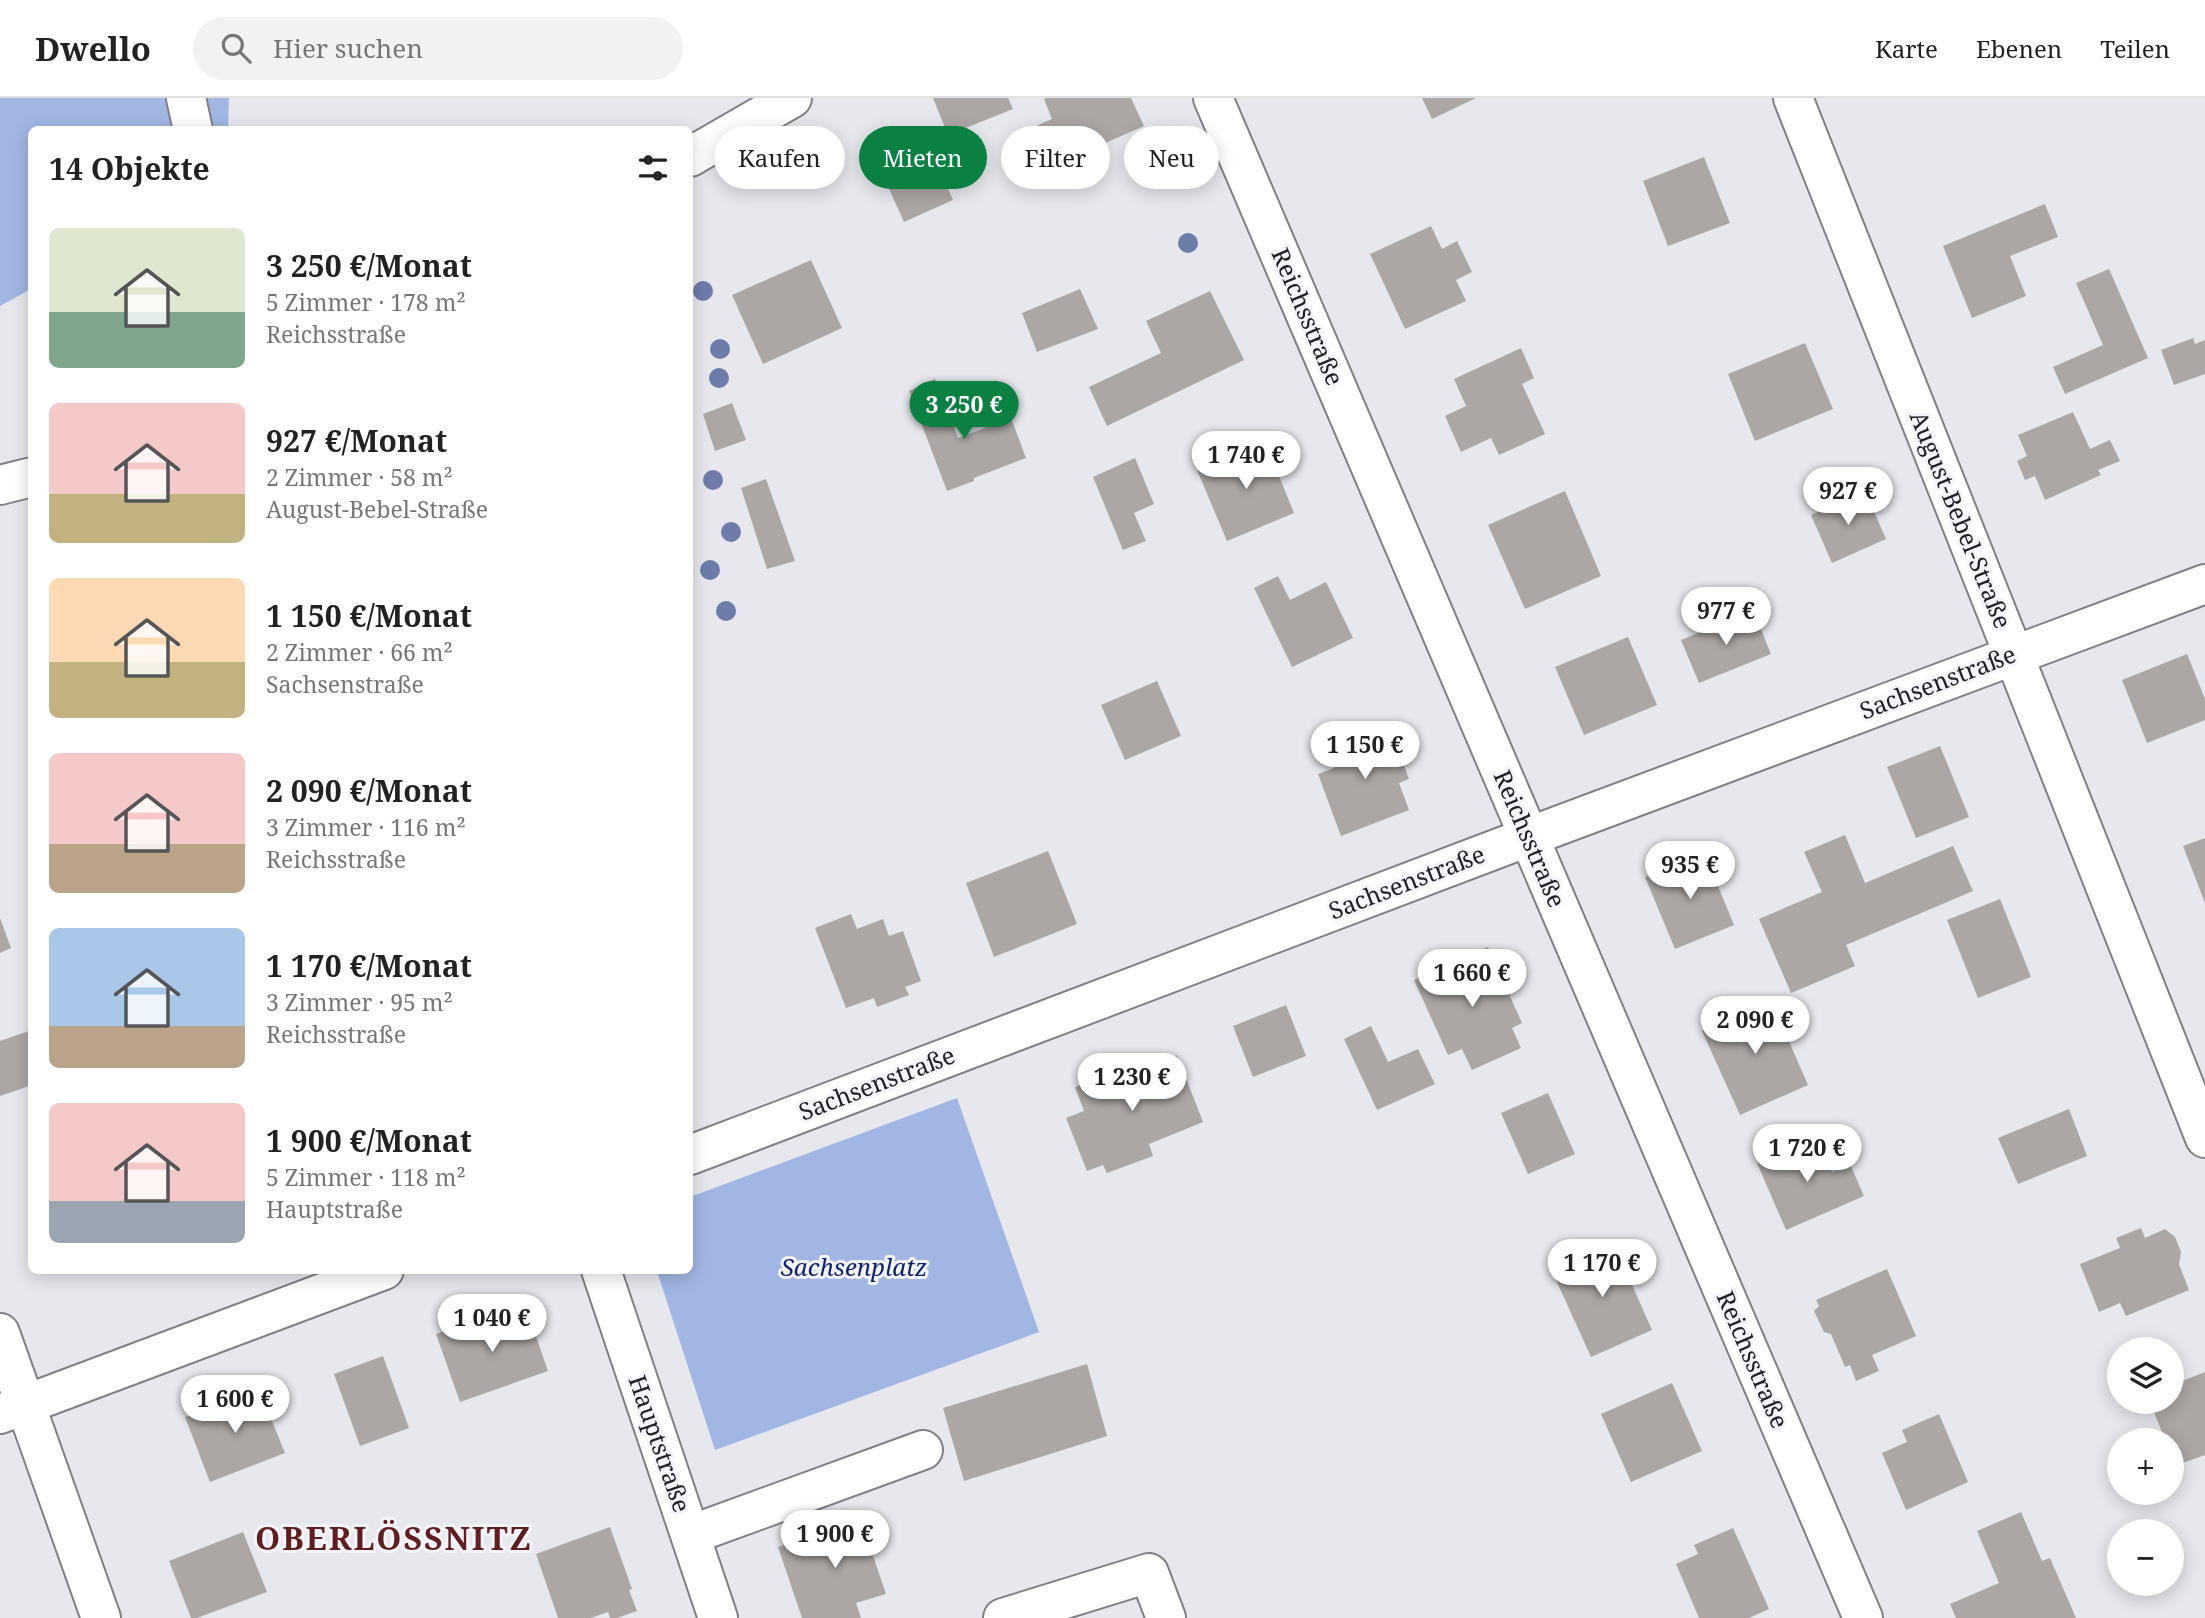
<!DOCTYPE html>
<html lang="de">
<meta charset="utf-8">
<style>
:root{--surface:#fff;--page:#f2f2f2;--text:#222;--muted:#767676;--line:#e0e0e0;--accent:#0b8043}
body{margin:0;font-family:"Noto Serif",serif;background:var(--page);color:var(--text);height:100vh;display:flex;flex-direction:column;font-size:26px;white-space:nowrap}
*{box-sizing:border-box;margin:0}
p{font-size:23px;color:var(--muted)}
.icon{flex:none;width:38px;height:38px;fill:none;stroke:currentColor;stroke-width:2;stroke-linecap:round;stroke-linejoin:round}
.map{position:relative;flex:1;overflow:hidden}
.details{position:absolute;left:28px;top:28px;width:665px;height:1148px;display:flex;flex-direction:column;background:var(--surface);border-radius:10px;box-shadow:0 4px 18px #0003}
.details>*{flex:none}
.top-card{position:absolute;left:714px;top:28px;width:665px;height:63px;display:flex;gap:14px}
.tools{position:absolute;left:2107px;top:1239px;display:grid;gap:14px}
.tools a{display:grid;place-items:center;width:77px;height:77px;border-radius:50%;background:var(--surface);box-shadow:0 4px 18px #0003;font-size:35px}
.price{position:absolute;translate:-50% -60px;padding:0 16px;border-radius:24px;background:#fff;color:#222;font-size:23px;line-height:46px;filter:drop-shadow(0 2px 4px #0008)}
.price::after{content:'';position:absolute;left:50%;top:42px;width:21px;height:16px;margin-left:-10px;background:inherit;clip-path:polygon(0 0,100% 0,50% 100%)}
.price.selected{background:var(--accent);color:#fff}
ul{padding:0;list-style:none}
li{display:flex;align-items:center;gap:21px;height:175px;padding:0 21px}
li span{display:grid;place-items:center;flex:none;width:196px;height:140px;border-radius:10px;color:#555}
li>.icon{margin-inline-start:auto}
span .icon{width:84px;height:84px;fill:#fffc;stroke-width:1}
li b{font-size:30px}
h2{display:flex;justify-content:space-between;align-items:center;height:84px;padding:0 21px;font-size:30px}
.chip{padding:0 24px;border-radius:32px;background:var(--surface);box-shadow:0 4px 18px #0003;font-size:24px;line-height:63px}
.chip.selected{background:var(--accent);color:#fff}
header{display:flex;align-items:center;gap:42px;box-sizing:border-box;height:98px;padding:0 35px;background:var(--surface);border-bottom:2px solid var(--line)}
header strong{font-size:33px}
nav{display:flex;gap:38px;margin-inline-start:auto;font-size:24px}
.search{width:490px;height:63px;background:var(--page);display:flex;align-items:center;gap:18px;box-sizing:border-box;padding:0 24px;border-radius:38px;color:var(--muted);font-size:26px}
.map>svg:first-child{display:block}
.green{fill:#a1b6e3}
.building{fill:#aca7a4}
.lines{fill:none;stroke-linecap:round;stroke-linejoin:round}
.minor-casing{stroke:#7f8186;stroke-width:42}
.minor{stroke:#fff;stroke-width:38}
.tree{fill:#6e7caa}
.labels{text-anchor:middle;stroke-width:6;stroke-linejoin:round;paint-order:stroke}
.street-label{font-size:24px;fill:#212123;stroke:#f3f5fa}
.park-label{font-size:24px;font-style:italic;fill:#0c2373;stroke:#f3f5fa}
.district-label{font-size:32px;font-weight:bold;letter-spacing:2px;fill:#621d1f;stroke:#f3f5fa}
</style>
<header>
<strong>Dwello</strong>
<div class="search"><svg class="icon" aria-label="search" viewBox="0 0 24 24"><circle cx="10" cy="10" r="6"/><path d="M15 15l6 6"/></svg>Hier suchen</div>
<nav><a>Karte</a><a>Ebenen</a><a>Teilen</a></nav>
</header>
<div class="map">
<svg width="2205" height="1520" viewBox="0 0 2205 1520">
<rect width="100%" height="100%" fill="#e6e8ed"/>
<!-- green -->
<path class="green" d="M0 0H229L228 31 32 32 31 191 0 208Z
M957 1000 1039 1234 715 1352 657 1173 690 1172V1099Z"/>
<!-- building -->
<path class="building" d="M933 0H1008L1013 11 948 37Z
M1047 0H1131L1144 28 1087 53 1083 43 1033 64 1020 35 1052 21 1044 1Z
M1422 0H1476L1432 21Z
M931 53 953 102 904 124 882 75Z
M1704 59 1730 125 1668 148 1643 83Z
M2045 106 2058 139 2010 158 2026 198 1972 220 1943 148Z
M1431 128 1442 151 1457 143 1472 174 1456 182 1466 203 1405 231 1370 156Z
M811 162 842 230 763 266 732 197Z
M2109 171 2148 260 2065 296 2053 269 2103 247 2076 185Z
M1080 191 1098 231 1037 254 1022 215Z
M1210 193 1244 262 1107 328 1089 289 1161 255 1146 223Z
M2193 240 2195 246 2205 242V276L2174 287 2161 252Z
M1805 245 1833 311 1755 343 1728 276Z
M1521 250 1534 280 1522 286 1545 336 1499 357 1491 340 1461 354 1445 318 1466 308 1454 281Z
M935 281 958 340 1011 320 1026 360 974 380V383L947 393 909 293Z
M732 305 746 342 715 353 703 316Z
M2073 314 2090 351 2110 342 2120 363 2098 372 2101 377 2045 402 2035 378 2025 382 2017 363 2027 358 2018 337Z
M1265 343 1294 415 1227 443 1197 372Z
M1135 360 1154 406 1134 415 1146 443 1123 452 1093 379Z
M766 381 795 463 767 471 741 390Z
M1565 393 1601 478 1525 511 1488 427Z
M1865 393 1886 441 1832 465 1811 417Z
M1278 478 1290 502 1326 484 1353 540 1292 569 1254 490Z
M1753 512 1771 556 1699 585 1681 542Z
M1628 539 1657 607 1584 637 1555 569Z
M2187 556 2205 601V622L2147 645 2122 582Z
M1157 583 1181 638 1125 662 1101 607Z
M1389 627 1409 681 1399 685 1409 712 1341 738 1318 676 1334 670 1327 651Z
M1940 648 1969 719 1916 740 1887 669Z
M1845 737 1865 785 1953 748 1973 793 1846 847 1855 868 1791 895 1759 821 1822 794 1804 754Z
M2205 740V805L2183 748Z
M1048 753 1077 826 994 859 966 785Z
M1704 754 1734 827 1675 851 1645 779Z
M2000 801 2031 879 1978 900 1947 822Z
M851 816 857 831 883 821 889 838 903 833 921 883 905 889 909 897 877 909 874 900 846 910 815 830Z
M0 820 11 850 0 855Z
M1488 849 1522 925 1512 930 1521 950 1472 972 1462 951 1448 957 1414 882Z
M1771 902 1808 987 1740 1017 1702 933 1728 921 1724 912 1743 903 1747 913Z
M1286 907 1306 958 1253 979 1233 928Z
M1371 928 1388 964 1418 951 1435 986 1377 1012 1344 941Z
M32 932V987L0 998V943Z
M1177 957 1203 1024 1149 1046 1153 1058 1107 1075 1103 1067 1087 1073 1066 1020 1084 1013 1075 989 1142 963 1145 970Z
M1548 995 1575 1056 1528 1076 1501 1015Z
M2069 1011 2087 1058 2018 1086 1998 1040Z
M1817 1040 1832 1074 1850 1066 1864 1098 1786 1132 1757 1065Z
M2141 1130 2145 1140 2165 1131 2175 1139 2181 1154 2179 1166 2189 1192 2126 1218 2120 1205 2099 1214 2080 1166 2120 1150 2116 1140Z
M1613 1144 1652 1232 1591 1259 1551 1171Z
M1887 1171 1916 1238 1872 1257 1879 1273 1856 1283 1850 1267 1845 1269 1831 1236 1824 1234 1814 1213 1819 1208 1816 1202Z
M526 1209 548 1273 460 1304 436 1236 465 1226 467 1231Z
M383 1258 409 1330 360 1348 334 1276Z
M1087 1266 1107 1338 964 1383 943 1310Z
M2205 1274V1357L2174 1368 2172 1362V1342H2165L2150 1304H2172V1287Z
M1672 1285 1702 1353 1631 1384 1601 1316Z
M259 1291 285 1355 210 1384 185 1319Z
M1939 1316 1968 1384 1906 1412 1882 1355 1907 1344 1902 1332Z
M2021 1414 2042 1463 2050 1460 2076 1520H1956L1950 1506 1999 1485 1977 1433Z
M872 1418 883 1449 871 1452 886 1496 856 1505 861 1520H802L778 1449Z
M610 1429 632 1491 629 1492 637 1513 617 1520H610L608 1514 591 1520H558L536 1456Z
M1733 1430 1769 1511 1749 1520H1699L1676 1466 1698 1456 1694 1447Z
M243 1434 267 1494 197 1520H191L169 1463Z"/>
<g class="lines">
<defs>
<path id="minor" d="M186 0 193 32
M1213 0 1863 1520
M1793 0 2205 1040
M690 59 792 0
M0 387 32 379
M690 1057 1528 739 2205 486
M601 1172 718 1520
M0 1235 101 1520
M0 1316 384 1172
M690 1437 923 1352
M1003 1520 1149 1475 1166 1520"/>
</defs>
<!-- minor casing -->
<use href="#minor" class="minor-casing"/>
<!-- minor -->
<use href="#minor" class="minor"/>
</g>
<!-- trees -->
<g class="tree">
<circle cx="795" cy="81" r="10"/>
<circle cx="1188" cy="145" r="10"/>
<circle cx="703" cy="193" r="10"/>
<circle cx="720" cy="251" r="10"/>
<circle cx="719" cy="280" r="10"/>
<circle cx="713" cy="382" r="10"/>
<circle cx="731" cy="434" r="10"/>
<circle cx="710" cy="472" r="10"/>
<circle cx="726" cy="513" r="10"/>
</g>
<g class="labels">
<!-- street labels -->
<g class="street-label">
<text transform="translate(1307 219) rotate(67)" y="8">Reichsstraße</text>
<text transform="translate(1960 422) rotate(68)" y="8">August-Bebel-Straße</text>
<text transform="translate(1938 585) rotate(-21)" y="8">Sachsenstraße</text>
<text transform="translate(1529 741) rotate(67)" y="8">Reichsstraße</text>
<text transform="translate(1407 785) rotate(-21)" y="8">Sachsenstraße</text>
<text transform="translate(877 986) rotate(-21)" y="8">Sachsenstraße</text>
<text transform="translate(1752 1262) rotate(67)" y="8">Reichsstraße</text>
<text transform="translate(659 1346) rotate(71)" y="8">Hauptstraße</text>
</g>
<!-- park labels -->
<g class="park-label">
<text x="854" y="1178">Sachsenplatz</text>
</g>
<!-- district labels -->
<g class="district-label">
<text x="394" y="1452">OBERLÖSSNITZ</text>
</g>
</g>
</svg>
<div class="tools">
<a><svg class="icon" aria-label="layers" viewBox="0 0 24 24"><path d="M12 4l9 5-9 5-9-5zM3 14l9 5 9-5"/></svg></a>
<a>+</a>
<a>−</a>
</div>
<b class="price selected" style="left:964px;top:343px">3 250 €</b>
<b class="price" style="left:1246px;top:393px">1 740 €</b>
<b class="price" style="left:1848px;top:429px">927 €</b>
<b class="price" style="left:1726px;top:549px">977 €</b>
<b class="price" style="left:1365px;top:683px">1 150 €</b>
<b class="price" style="left:1690px;top:803px">935 €</b>
<b class="price" style="left:1472px;top:911px">1 660 €</b>
<b class="price" style="left:1755px;top:958px">2 090 €</b>
<b class="price" style="left:1132px;top:1015px">1 230 €</b>
<b class="price" style="left:1807px;top:1086px">1 720 €</b>
<b class="price" style="left:1602px;top:1201px">1 170 €</b>
<b class="price" style="left:492px;top:1256px">1 040 €</b>
<b class="price" style="left:235px;top:1337px">1 600 €</b>
<b class="price" style="left:835px;top:1472px">1 900 €</b>
<div class="top-card">
<a class="chip">Kaufen</a>
<a class="chip selected">Mieten</a>
<a class="chip">Filter</a>
<a class="chip">Neu</a>
</div>
<section class="details">
<h2>14 Objekte<svg class="icon" aria-label="filters" viewBox="0 0 24 24"><path d="M4 7h16M4 17h16"/><circle cx="9" cy="7" r="2"/><circle cx="15" cy="17" r="2"/></svg></h2>
<ul>
<li><span style="background:linear-gradient(#dfe7d0 60%,#7fa58c 0)"><svg class="icon" aria-label="home" viewBox="0 0 24 24"><path d="M3 11l9-7 9 7M6 9v11h12V9"/></svg></span><div><b>3 250 €/Monat</b><p>5 Zimmer · 178 m²</p><p>Reichsstraße</p></div></li>
<li><span style="background:linear-gradient(#f6c9c9 65%,#c2b280 0)"><svg class="icon" aria-label="home" viewBox="0 0 24 24"><path d="M3 11l9-7 9 7M6 9v11h12V9"/></svg></span><div><b>927 €/Monat</b><p>2 Zimmer · 58 m²</p><p>August-Bebel-Straße</p></div></li>
<li><span style="background:linear-gradient(#ffd9b3 60%,#c2b280 0)"><svg class="icon" aria-label="home" viewBox="0 0 24 24"><path d="M3 11l9-7 9 7M6 9v11h12V9"/></svg></span><div><b>1 150 €/Monat</b><p>2 Zimmer · 66 m²</p><p>Sachsenstraße</p></div></li>
<li><span style="background:linear-gradient(#f6c9c9 65%,#b9a48a 0)"><svg class="icon" aria-label="home" viewBox="0 0 24 24"><path d="M3 11l9-7 9 7M6 9v11h12V9"/></svg></span><div><b>2 090 €/Monat</b><p>3 Zimmer · 116 m²</p><p>Reichsstraße</p></div></li>
<li><span style="background:linear-gradient(#a9c7e8 70%,#b9a48a 0)"><svg class="icon" aria-label="home" viewBox="0 0 24 24"><path d="M3 11l9-7 9 7M6 9v11h12V9"/></svg></span><div><b>1 170 €/Monat</b><p>3 Zimmer · 95 m²</p><p>Reichsstraße</p></div></li>
<li><span style="background:linear-gradient(#f6c9c9 70%,#9aa5b1 0)"><svg class="icon" aria-label="home" viewBox="0 0 24 24"><path d="M3 11l9-7 9 7M6 9v11h12V9"/></svg></span><div><b>1 900 €/Monat</b><p>5 Zimmer · 118 m²</p><p>Hauptstraße</p></div></li>
</ul>
</section>
</div>
